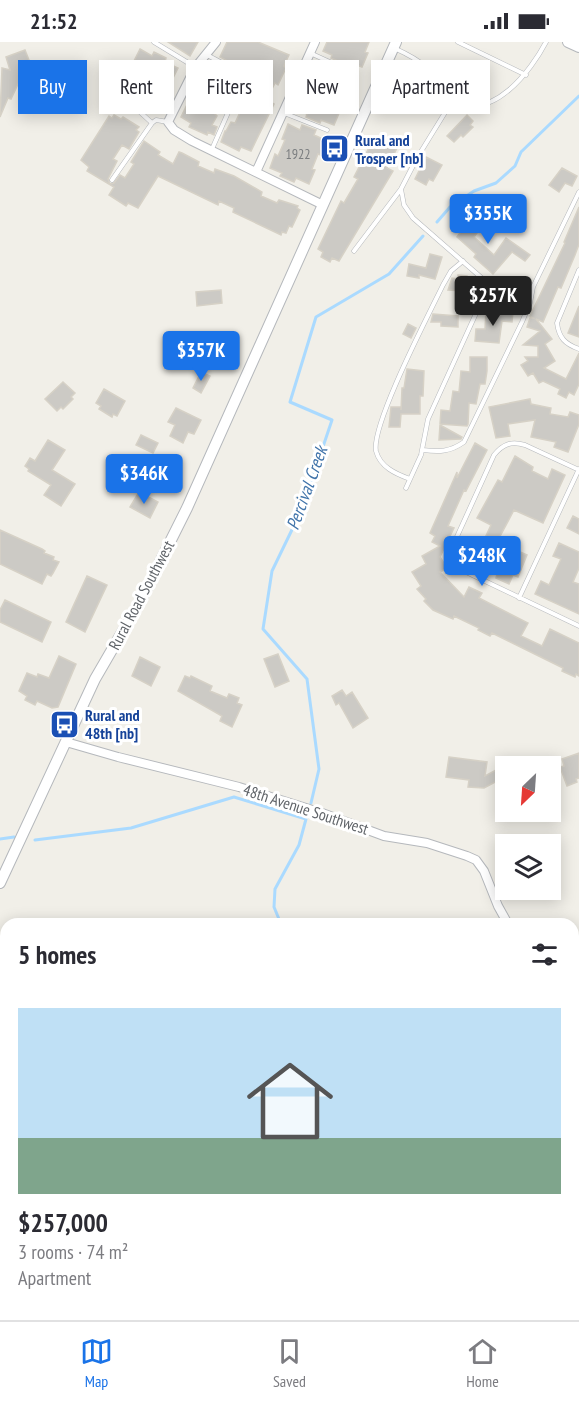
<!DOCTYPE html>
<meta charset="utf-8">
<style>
:root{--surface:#fff;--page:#f7f7f7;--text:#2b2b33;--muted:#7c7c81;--line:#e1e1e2;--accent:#1a73e8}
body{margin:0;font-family:"PT Sans Narrow",sans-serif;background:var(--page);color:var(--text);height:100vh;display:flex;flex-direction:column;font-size:22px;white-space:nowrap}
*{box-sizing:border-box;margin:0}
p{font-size:20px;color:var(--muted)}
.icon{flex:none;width:33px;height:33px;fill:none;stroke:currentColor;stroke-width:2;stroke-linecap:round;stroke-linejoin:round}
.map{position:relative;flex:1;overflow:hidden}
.drawer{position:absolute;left:0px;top:876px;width:579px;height:402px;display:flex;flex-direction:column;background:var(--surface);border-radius:18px 18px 0 0;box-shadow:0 3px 15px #0003}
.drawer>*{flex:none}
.banner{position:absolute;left:18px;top:18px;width:543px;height:54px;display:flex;gap:12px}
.needle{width:39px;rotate:205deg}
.fabs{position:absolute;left:495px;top:714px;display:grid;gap:12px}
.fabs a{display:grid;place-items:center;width:66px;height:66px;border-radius:0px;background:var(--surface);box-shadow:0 3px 15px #0003;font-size:30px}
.price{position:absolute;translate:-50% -51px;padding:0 14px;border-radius:6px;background:var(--accent);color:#fff;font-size:20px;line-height:39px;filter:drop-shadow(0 2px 3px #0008)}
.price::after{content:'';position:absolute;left:50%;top:36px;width:18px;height:14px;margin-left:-9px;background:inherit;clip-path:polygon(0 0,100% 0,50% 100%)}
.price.current{background:#222;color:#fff}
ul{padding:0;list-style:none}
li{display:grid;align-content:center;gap:12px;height:318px;padding:0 18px}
li span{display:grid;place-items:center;height:186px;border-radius:0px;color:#555}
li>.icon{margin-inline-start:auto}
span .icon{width:108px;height:108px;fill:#fffc;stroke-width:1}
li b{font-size:26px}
h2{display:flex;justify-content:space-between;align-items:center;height:72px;padding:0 18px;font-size:26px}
.tag{padding:0 21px;border-radius:0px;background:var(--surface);box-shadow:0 3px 15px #0003;font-size:21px;line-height:54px}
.tag.current{background:var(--accent);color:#fff}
.status{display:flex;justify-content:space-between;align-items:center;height:42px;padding:0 30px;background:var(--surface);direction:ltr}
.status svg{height:16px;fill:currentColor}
.dock{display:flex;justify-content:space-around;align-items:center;height:84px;border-top:2px solid var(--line);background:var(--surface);font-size:16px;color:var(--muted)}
.dock a{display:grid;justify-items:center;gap:3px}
.dock .current{color:var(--accent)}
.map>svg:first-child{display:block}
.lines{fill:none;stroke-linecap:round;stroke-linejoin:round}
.stream{stroke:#aadaff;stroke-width:3}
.building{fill:#cccac5;stroke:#d6d1c6;stroke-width:1.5}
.service-casing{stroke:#b5b8bc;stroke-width:5}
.minor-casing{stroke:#b5b8bc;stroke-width:10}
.tertiary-casing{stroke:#b5b8bc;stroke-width:12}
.service{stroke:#fff;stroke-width:4}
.minor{stroke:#fff;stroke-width:8}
.tertiary{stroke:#fff;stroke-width:10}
.labels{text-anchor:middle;stroke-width:6;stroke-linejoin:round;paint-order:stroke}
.number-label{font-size:14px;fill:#7a7d7f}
.transit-label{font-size:16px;font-weight:bold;fill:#164399;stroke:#fff;text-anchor:start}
.street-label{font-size:16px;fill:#5f6368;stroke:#fff}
.water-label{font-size:18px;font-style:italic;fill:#4174aa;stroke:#fff}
</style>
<div class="status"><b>21:52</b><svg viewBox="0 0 49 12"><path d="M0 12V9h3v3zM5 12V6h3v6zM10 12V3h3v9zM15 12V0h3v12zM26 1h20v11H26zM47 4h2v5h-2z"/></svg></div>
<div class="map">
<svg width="579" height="1278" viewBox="0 0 579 1278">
<rect width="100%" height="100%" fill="#f1efe8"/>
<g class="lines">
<!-- stream -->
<path class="stream" d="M437 180 450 165 474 149 496 141 515 124 521 110 579 54
M311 761 319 727 307 637 263 587 272 529 302 467 332 378 290 360 316 275 389 232 423 194
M0 797 14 795
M35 798 131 786 234 755 306 777 299 803 275 847 274 865 281 882
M300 1272 301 1278"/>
</g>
<!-- building -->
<path class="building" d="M168 0H198L190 14Z
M227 0H258L289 13 284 24 286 26 278 43 275 41 268 55 272 57 271 60 274 62 251 109 241 105 239 109 221 100 225 89H226L231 80 235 81 242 66 239 64 244 53 241 52 244 44 247 46 249 42 252 44 258 29 243 22 239 25 220 15Z
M327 0H369L365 10 368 11 362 25 349 20 347 23 331 16 332 13 323 9Z
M140 7 152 14 154 10 166 16 165 20 178 26 171 40 168 39 157 68 119 49 126 37 128 38 136 23 133 21Z
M25 8 29 18 24 20 25 25 21 40H19L11 57 8 56 0 75 2 26 10 28 6 15Z
M217 23 236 33 233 38 237 40 233 48 229 46 225 57 221 55 214 71 217 74 212 83 217 85 214 93 208 90 207 93 189 85 191 81 181 75 201 34 208 37Z
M313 24 325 29 328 24 344 31 342 36 352 40 346 54 343 53 337 68 340 69 334 83 321 78 320 81 306 75 307 72 295 67 300 54 303 55 310 39 307 38Z
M418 29 423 35 414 42 409 36Z
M462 31 481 41 477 49 458 39Z
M431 50 442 57 435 69 424 63Z
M114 73 121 77 123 75 139 85 136 88 139 90 129 107 122 103 113 117 117 119 108 137 110 142 114 141 120 133 125 136 134 122 131 120 144 99 160 110 158 113 173 122 179 110 182 111 199 120 198 124 214 131 215 127 234 134 262 150 261 154 277 161 279 158 298 164 297 166 300 168 292 185 289 184 286 191 282 190 281 193 233 170 234 166 219 159 218 163 158 134 138 166 128 161 126 164 109 153 114 145 87 129 89 125 81 118 109 74 112 76Z
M467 73 473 79 470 83 473 85 463 95 461 93 454 100 447 94Z
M288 82 300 88 302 83 316 88 314 93 327 99 321 113 318 112 312 127 315 128 309 142 296 136 294 140 280 134 282 131 270 126 275 112 278 114 285 98 282 97Z
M374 96 397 106 387 126 393 129 339 219 332 216 330 220 321 215 323 210 318 207 341 159 344 161 358 137 354 135Z
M426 115 442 123 433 139 429 137 426 143 415 137Z
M562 126 577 134 572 144 565 141 559 150 549 143Z
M579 165V202L575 213 561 246 558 245 543 280 536 277 552 297 545 302 555 319 544 326 566 337 579 311V342L574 353 569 350 566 356 558 352 560 347 543 339 539 341 533 331 528 334 521 323 528 319 525 315H538V304L523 303 540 289 527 285 530 276H533L530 274 565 201 564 200Z
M477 168 488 176 474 195 494 213 506 196 530 213 525 219 512 210 493 232 474 215 476 212 457 195Z
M430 212 442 215 435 237 419 233V236L407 234 409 222 426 226Z
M458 233 467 234 466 249 448 248 452 236 458 237Z
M221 248 222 261 197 264 196 250Z
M579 264V295L568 291Z
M486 269 513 270 512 280 502 279 499 301 475 299 476 287H485Z
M433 272 458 274V285L441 284V280H431Z
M408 282 416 286 411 296 403 292Z
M470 315H487V329L485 342H480L476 362 469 361 468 382 467 384 440 382 441 368 450 369 453 349 459 350 461 329 470 330Z
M407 327 424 329 423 354H420V372H401L400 385H389L391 365H401V368L402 346H404Z
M201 330 210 334 201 351 193 346Z
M63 340 75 351 71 355 73 357 63 367 61 365 57 369 45 357Z
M104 347 125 359 117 374 113 372 112 375 99 367 101 364 96 361Z
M530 357 531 362 551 366 550 372 568 375 570 370 579 373V382L568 410 554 405 556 400 531 395 535 378 508 382 510 394 496 396 489 365Z
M176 366 201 378 194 392 188 390 183 401 170 394 175 383 168 380Z
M440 383 462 395 461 397 439 398Z
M141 393 158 401 153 411 136 403Z
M48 398 65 408 52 428 75 442 61 464 44 453 51 443 28 429 29 427 25 424 30 416 35 419Z
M475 401 487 408 466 449 464 448 448 484 454 486 440 515 447 526 440 530 464 555 469 545 482 551 479 556 528 581 521 594 542 604 550 587 579 601V634L576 632 575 635 562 629 563 626 492 591 490 594 478 588 479 586 454 574 453 577 433 568 424 559 426 557 417 547 421 544 412 530 426 522 422 514 440 504 432 500 435 494 430 491 457 430V436Z
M515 414 533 425 532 429 548 437 552 427 565 433 543 481 514 468 497 500 527 513 518 535 513 533 509 542 496 536 497 532 467 519 478 495 484 498 491 483 477 476 498 438 502 440Z
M139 450 158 460 150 476 130 465Z
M573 474 579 477V492L567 486Z
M0 488 42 507 45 509 44 511 54 515 53 518 59 520 53 531 51 534 47 532 42 542 0 522Z
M559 501 579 510V526L573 540 579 542V572L535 552 541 539 549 543 561 517 553 514Z
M87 534 107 543 85 590 66 580Z
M5 558 51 580 42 600 0 580V568Z
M278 612 289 639 275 645 264 617Z
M59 614 76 622 58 665 52 666 37 659 35 663 25 658 27 654 19 649 27 631 37 635 38 632 49 636Z
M140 615 160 625 151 644 132 634Z
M185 634 190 636 191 634 212 644 210 649 227 656 229 652 239 656 237 661 242 663 232 685 220 679 222 674 178 649Z
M342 648 346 654 352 650 368 676 353 686 339 661 336 663 332 654Z
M579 711V736L576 737 577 740 567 744 560 725 564 724 562 717Z
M449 715 487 720 485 734 498 727 503 736 484 746 468 745 469 738 446 735Z"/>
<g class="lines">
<defs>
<path id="service" d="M154 0 195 25
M458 0 526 33
M394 6C405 11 417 17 426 25 436 34 443 48 454 56 491 83 532 27 546 0
M310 11 354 31
M207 13 241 31 242 39 212 107
M129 60 152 81
M284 71 327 88
M112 138 152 81 156 78 168 80
M401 147 404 163 413 176 484 238C501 247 515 248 533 245
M354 209 401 147 417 116 454 56
M579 228 557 281C559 296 565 302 579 307
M423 408C439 410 450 410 464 400L522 280 530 261 533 245 579 150
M579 428 525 403C511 399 503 402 494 413L455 499C451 513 454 521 466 530L579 584
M410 437C396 432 380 425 376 409 371 383 429 272 443 243L451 229 463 219
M406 446 421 413 428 377 478 267 495 244
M519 556 579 427"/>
<path id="minor" d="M216 0 195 26 168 80 174 88 192 99 323 163
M256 130 315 0
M66 700 118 715 239 745 322 771 384 794 427 801 467 814 476 818 484 829 498 864 508 882"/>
<path id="tertiary" d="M568 0 579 5
M0 841 95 637 142 556 187 466 396 0"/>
</defs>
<!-- service casing -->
<use href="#service" class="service-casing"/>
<!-- minor casing -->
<use href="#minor" class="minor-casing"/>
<!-- tertiary casing -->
<use href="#tertiary" class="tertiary-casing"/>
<!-- service -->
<use href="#service" class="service"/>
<!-- minor -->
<use href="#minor" class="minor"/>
<!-- tertiary -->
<use href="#tertiary" class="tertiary"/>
</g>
<!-- icons -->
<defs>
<symbol id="bus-square" viewBox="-11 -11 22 22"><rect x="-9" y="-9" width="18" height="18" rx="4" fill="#1a4fb4" stroke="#fff"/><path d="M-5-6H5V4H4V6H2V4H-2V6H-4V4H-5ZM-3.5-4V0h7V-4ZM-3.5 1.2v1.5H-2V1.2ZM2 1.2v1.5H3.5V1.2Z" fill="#fff"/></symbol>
</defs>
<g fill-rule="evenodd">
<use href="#bus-square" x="318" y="90" width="33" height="33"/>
<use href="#bus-square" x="48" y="666" width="33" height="33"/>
</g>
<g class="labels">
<!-- number labels -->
<g class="number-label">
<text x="298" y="117">1922</text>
</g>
<!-- transit labels -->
<g class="transit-label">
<text x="355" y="104">Rural and<tspan x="355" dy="18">Trosper [nb]</tspan></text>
<text x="85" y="679">Rural and<tspan x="85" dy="18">48th [nb]</tspan></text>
</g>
<!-- street labels -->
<g class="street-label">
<text transform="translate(141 553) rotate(-62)" y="6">Rural Road Southwest</text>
<text transform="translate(306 767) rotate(18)" y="6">48th Avenue Southwest</text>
</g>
<!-- water labels -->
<g class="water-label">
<text transform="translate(307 446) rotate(-70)" y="6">Percival Creek</text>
</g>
</g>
</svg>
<div class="fabs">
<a><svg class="needle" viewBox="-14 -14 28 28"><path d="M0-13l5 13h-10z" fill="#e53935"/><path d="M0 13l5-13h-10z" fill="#7c7c81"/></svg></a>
<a><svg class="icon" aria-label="layers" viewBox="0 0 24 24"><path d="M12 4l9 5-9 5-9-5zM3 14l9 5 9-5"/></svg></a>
</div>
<b class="price" style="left:488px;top:203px">$355K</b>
<b class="price current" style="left:493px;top:285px">$257K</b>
<b class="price" style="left:201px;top:340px">$357K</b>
<b class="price" style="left:144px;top:463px">$346K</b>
<b class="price" style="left:482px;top:545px">$248K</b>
<div class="banner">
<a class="tag current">Buy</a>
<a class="tag">Rent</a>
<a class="tag">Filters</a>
<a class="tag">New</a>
<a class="tag">Apartment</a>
</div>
<section class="drawer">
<h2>5 homes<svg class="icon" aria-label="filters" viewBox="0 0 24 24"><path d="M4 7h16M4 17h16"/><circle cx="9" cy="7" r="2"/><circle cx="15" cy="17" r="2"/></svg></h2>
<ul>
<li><span style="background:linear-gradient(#bfe0f5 70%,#7fa58c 0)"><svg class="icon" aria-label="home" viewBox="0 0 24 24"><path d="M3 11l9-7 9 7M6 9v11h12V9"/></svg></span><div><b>$257,000</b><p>3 rooms · 74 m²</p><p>Apartment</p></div></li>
</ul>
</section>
</div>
<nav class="dock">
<a class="current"><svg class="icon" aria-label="map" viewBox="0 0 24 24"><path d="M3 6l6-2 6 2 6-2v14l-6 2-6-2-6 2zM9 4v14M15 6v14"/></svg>Map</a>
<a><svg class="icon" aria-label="saved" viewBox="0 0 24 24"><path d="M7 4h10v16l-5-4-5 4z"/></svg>Saved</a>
<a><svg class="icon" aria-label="home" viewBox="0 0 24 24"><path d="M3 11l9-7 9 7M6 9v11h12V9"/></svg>Home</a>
</nav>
